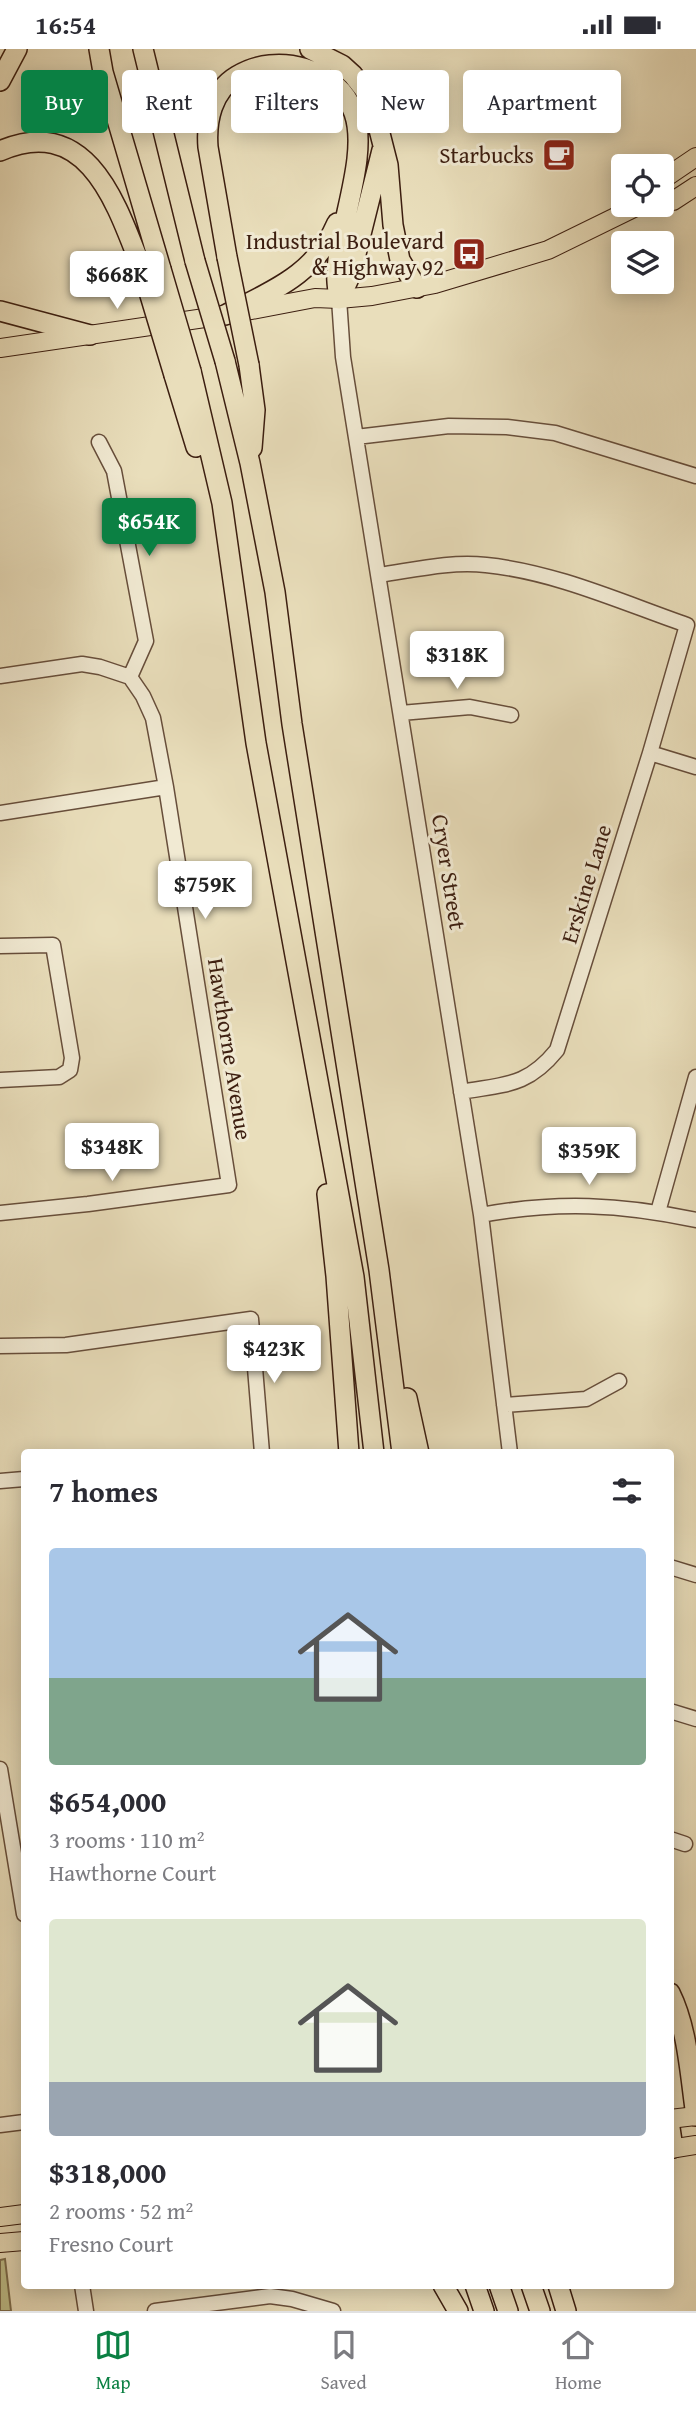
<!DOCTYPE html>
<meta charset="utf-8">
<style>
:root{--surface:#fff;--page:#f2f2f3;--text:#2b2b33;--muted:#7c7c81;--line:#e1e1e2;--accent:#0b8043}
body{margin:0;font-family:"Gentium Book Plus",serif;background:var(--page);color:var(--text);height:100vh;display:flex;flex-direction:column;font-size:26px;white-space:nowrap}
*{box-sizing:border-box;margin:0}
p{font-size:23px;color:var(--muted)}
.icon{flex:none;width:38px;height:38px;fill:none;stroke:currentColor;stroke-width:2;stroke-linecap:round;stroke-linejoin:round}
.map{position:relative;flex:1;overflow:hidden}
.sheet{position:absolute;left:21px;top:1400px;width:653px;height:840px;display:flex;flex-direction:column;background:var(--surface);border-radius:7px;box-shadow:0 4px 18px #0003}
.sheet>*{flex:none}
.top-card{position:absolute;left:21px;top:21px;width:654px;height:63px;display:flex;gap:14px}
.controls{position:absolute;left:611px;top:105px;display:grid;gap:14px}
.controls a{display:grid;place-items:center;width:63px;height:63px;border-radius:7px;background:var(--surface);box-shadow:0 4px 18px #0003;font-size:35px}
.price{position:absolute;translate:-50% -60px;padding:0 16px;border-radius:7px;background:#fff;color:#222;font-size:23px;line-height:46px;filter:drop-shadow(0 2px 4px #0008)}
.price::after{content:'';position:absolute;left:50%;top:42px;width:21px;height:16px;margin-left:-10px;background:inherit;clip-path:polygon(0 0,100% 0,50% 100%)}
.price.current{background:var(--accent);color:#fff}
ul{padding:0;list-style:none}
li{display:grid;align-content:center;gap:14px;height:371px;padding:0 28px}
li span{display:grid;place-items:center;height:217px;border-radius:7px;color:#555}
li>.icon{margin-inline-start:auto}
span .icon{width:126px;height:126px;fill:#fffc;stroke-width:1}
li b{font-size:30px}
h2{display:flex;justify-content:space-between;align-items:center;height:84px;padding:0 28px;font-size:30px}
.pill{padding:0 24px;border-radius:7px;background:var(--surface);box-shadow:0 4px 18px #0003;font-size:24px;line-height:63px}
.pill.current{background:var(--accent);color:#fff}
.status{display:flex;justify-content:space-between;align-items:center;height:49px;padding:0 35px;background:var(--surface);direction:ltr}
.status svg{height:19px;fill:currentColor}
.dock{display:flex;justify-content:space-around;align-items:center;height:98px;border-top:2px solid var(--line);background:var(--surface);font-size:19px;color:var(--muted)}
.dock a{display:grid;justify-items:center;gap:4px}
.dock .current{color:var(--accent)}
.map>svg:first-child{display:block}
.green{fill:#bebf8b;stroke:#7d6e4e;stroke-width:2}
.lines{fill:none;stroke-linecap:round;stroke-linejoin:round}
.minor-casing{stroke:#674e3b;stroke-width:17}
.major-casing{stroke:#3c1e10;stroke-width:20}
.highway-casing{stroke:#3c1e10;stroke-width:22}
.minor{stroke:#f1ead3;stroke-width:14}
.major{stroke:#e9debb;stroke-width:18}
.highway{stroke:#e9debb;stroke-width:19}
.highway-bridge-casing{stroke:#3c1e10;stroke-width:22;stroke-linecap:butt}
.highway-bridge{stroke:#e9debb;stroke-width:19}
.labels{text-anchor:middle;stroke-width:6;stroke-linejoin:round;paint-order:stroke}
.poi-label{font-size:23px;fill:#3c1e10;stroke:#f1ead3;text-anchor:end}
.street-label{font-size:23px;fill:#3c1e10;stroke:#f1ead3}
</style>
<div class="status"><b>16:54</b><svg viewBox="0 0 49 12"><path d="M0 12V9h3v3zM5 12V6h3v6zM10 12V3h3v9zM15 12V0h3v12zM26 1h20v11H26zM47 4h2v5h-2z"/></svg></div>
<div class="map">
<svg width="696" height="2262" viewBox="0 0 696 2262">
<rect width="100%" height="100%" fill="#e9debb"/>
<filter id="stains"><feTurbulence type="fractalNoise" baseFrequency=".00286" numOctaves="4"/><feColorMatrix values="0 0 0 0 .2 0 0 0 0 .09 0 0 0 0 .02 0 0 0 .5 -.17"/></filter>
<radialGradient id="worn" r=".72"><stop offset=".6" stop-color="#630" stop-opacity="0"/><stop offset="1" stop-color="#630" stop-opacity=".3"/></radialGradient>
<!-- green -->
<path class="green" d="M5 2210 11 2262H0V2211Z"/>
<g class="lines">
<defs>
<path id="minor" d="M339 250 343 308 481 1166 510 1404
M356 388 449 377 507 378 555 384 696 427
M99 393 114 422 146 592 130 628
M379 526C414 521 450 512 486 516 555 523 621 553 687 576L650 704 557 1001C527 1038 505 1035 461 1043
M0 627 82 615 100 618 130 628
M401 664 470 658 511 666
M650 704 696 718
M0 764 166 738
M0 897 53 896 72 1009 70 1021 59 1028 0 1031
M658 1163 696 1028
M0 1164 88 1155 229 1136 166 738 153 669 143 647 130 628
M481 1166C557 1152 621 1155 696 1171
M0 1297 66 1296 251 1270 262 1404
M504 1356 586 1350 619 1332
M0 1432 24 1430
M670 1518 696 1526
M670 1662 696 1670
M0 1720 24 1865
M670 1790 685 1795
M0 2076 24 2073
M82 2236 86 2262
M155 2262 270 2247 292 2250 333 2262"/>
<path id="major" d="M662 131 696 108
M662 154 673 152 696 137
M0 299 225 266 315 249 339 250 372 247 435 235 548 201 640 156
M670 2070 696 2067
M670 2100 696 2096
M0 2168 24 2165
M0 2194 24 2192"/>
<path id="highway" d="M99 0 103 23 161 220
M143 0 195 212
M310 0 342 16 353 26 364 40 373 57 388 116 393 176 400 211 417 239
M0 32 17 0
M0 102C90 63 118 160 143 223
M227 208 208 98C206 72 212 42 237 27 277 2 338 19 354 64 369 107 338 177 337 223 336 232 338 241 339 250
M340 249 351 225 382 101
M0 262 90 286
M225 266C273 241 315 226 337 174
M225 312 250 414 275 543 292 675 379 1221 402 1404
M249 316 255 361 252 399
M191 322 222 454 256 694 354 1228 374 1404
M174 326 196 398
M327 1145 336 1227 349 1404
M407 1349 419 1404
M670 1944C688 1980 690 2027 696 2067
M670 2079 673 2099
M443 2236 458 2262
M475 2236 484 2262
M499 2236 508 2262
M531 2236 540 2262
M558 2236 566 2262"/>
</defs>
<!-- minor casing -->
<use href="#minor" class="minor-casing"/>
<!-- major casing -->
<use href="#major" class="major-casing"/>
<!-- highway casing -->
<use href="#highway" class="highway-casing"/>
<!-- minor -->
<use href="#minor" class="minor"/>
<!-- major -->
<use href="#major" class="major"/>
<!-- highway -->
<use href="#highway" class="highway"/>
<defs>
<path id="highway-bridge" d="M227 208 249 316
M195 212 225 312
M161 220 191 322
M143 223 174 326"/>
</defs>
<!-- highway-bridge casing -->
<use href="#highway-bridge" class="highway-bridge-casing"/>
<!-- highway-bridge -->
<use href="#highway-bridge" class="highway-bridge"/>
</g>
<!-- icons -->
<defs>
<symbol id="cafe-square" viewBox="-11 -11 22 22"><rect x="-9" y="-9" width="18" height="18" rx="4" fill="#8f2418" stroke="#f1ead3"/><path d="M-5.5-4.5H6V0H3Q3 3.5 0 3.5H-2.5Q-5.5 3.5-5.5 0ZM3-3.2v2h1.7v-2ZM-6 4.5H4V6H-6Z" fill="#fff"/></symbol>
<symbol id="bus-square" viewBox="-11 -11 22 22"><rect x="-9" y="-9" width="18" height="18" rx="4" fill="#8f2418" stroke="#f1ead3"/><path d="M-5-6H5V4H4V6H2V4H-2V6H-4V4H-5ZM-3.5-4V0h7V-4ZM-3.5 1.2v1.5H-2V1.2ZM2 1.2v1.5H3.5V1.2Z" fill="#fff"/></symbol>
</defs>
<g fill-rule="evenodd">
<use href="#cafe-square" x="540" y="87" width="38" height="38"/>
<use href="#bus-square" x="450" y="186" width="38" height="38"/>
</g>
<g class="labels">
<!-- poi labels -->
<g class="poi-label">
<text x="534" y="114">Starbucks</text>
<text x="444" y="200">Industrial Boulevard<tspan x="444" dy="26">&amp; Highway 92</tspan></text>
</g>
<!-- street labels -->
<g class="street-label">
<text transform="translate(449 823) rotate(81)" y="8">Cryer Street</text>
<text transform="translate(586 835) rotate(-73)" y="8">Erskine Lane</text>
<text transform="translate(230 1000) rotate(81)" y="8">Hawthorne Avenue</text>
</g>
</g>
<rect width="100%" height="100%" filter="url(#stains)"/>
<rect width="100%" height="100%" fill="url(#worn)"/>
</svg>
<div class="controls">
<a><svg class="icon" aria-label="locate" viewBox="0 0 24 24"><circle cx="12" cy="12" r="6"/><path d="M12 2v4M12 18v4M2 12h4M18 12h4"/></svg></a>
<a><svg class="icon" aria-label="layers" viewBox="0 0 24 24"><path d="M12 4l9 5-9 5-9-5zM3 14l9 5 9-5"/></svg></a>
</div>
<b class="price" style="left:117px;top:262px">$668K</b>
<b class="price current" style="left:149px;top:509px">$654K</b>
<b class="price" style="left:457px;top:642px">$318K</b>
<b class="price" style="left:205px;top:872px">$759K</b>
<b class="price" style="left:112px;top:1134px">$348K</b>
<b class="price" style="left:589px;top:1138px">$359K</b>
<b class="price" style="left:274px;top:1336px">$423K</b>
<div class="top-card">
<a class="pill current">Buy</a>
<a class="pill">Rent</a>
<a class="pill">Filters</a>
<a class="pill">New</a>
<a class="pill">Apartment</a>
</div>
<section class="sheet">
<h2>7 homes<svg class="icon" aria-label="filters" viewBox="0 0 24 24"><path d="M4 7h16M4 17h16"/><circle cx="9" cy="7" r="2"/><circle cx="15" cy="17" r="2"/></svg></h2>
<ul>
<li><span style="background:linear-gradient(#a9c7e8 60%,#7fa58c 0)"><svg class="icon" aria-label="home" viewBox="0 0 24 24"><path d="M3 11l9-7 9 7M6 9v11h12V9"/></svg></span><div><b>$654,000</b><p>3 rooms · 110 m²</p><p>Hawthorne Court</p></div></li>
<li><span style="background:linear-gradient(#dfe7d0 75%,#9aa5b1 0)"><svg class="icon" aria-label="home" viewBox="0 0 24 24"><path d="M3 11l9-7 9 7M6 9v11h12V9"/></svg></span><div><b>$318,000</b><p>2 rooms · 52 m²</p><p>Fresno Court</p></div></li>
</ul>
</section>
</div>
<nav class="dock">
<a class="current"><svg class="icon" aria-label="map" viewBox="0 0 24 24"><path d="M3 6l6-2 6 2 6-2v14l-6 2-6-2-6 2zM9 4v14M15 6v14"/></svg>Map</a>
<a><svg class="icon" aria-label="saved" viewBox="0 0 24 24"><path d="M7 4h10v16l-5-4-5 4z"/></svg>Saved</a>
<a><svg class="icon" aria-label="home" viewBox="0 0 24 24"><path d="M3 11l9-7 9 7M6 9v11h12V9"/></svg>Home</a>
</nav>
